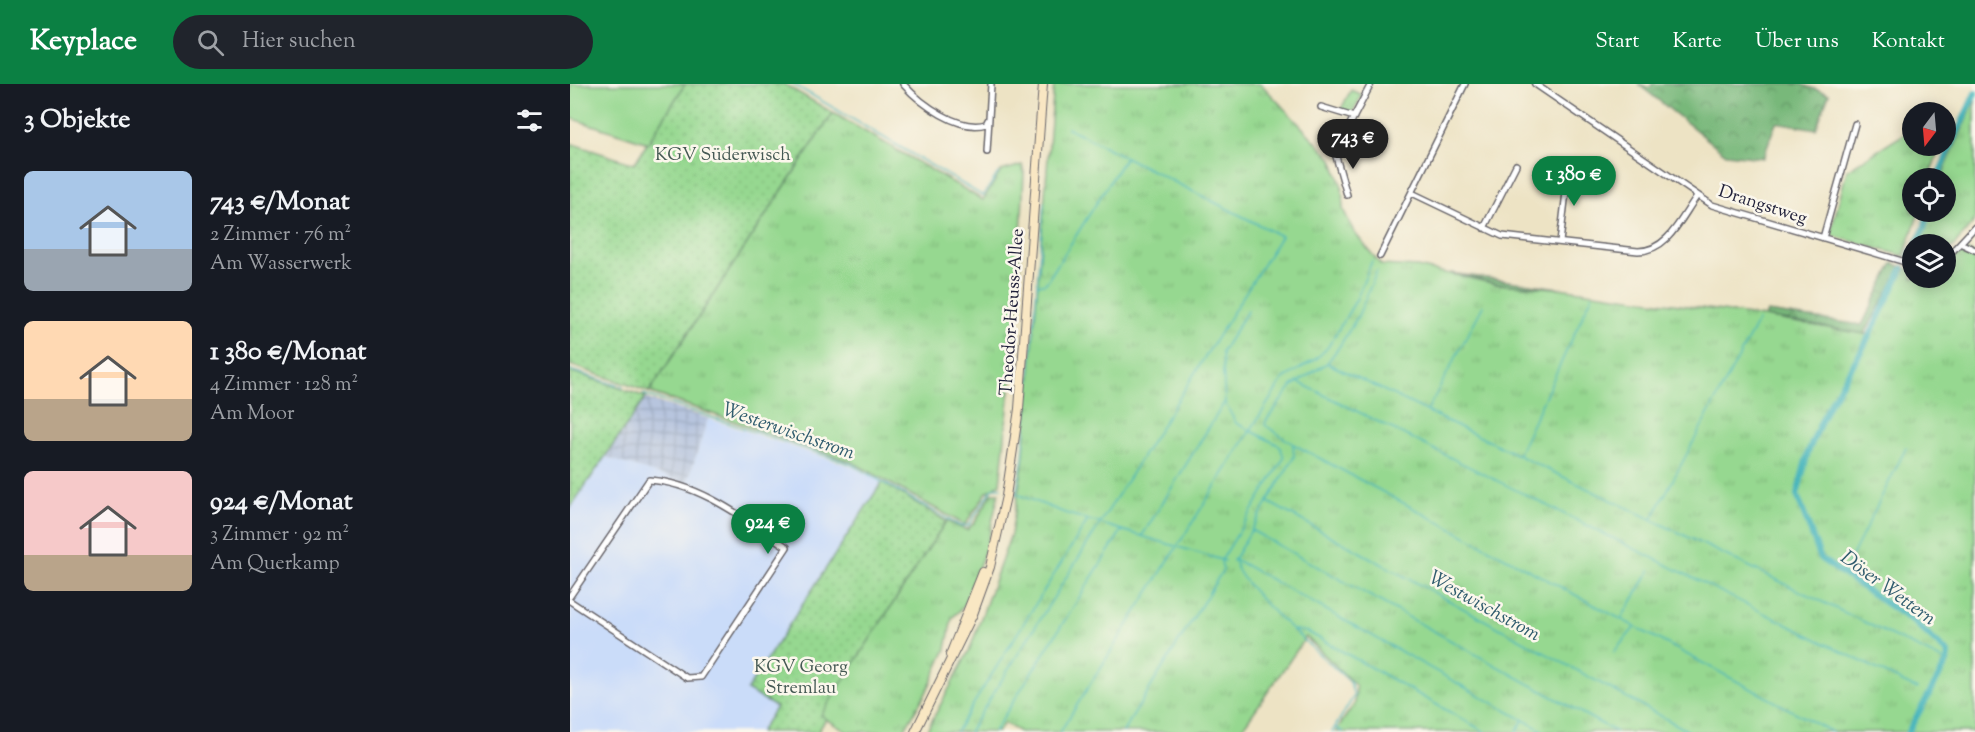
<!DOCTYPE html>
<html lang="de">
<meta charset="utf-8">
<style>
:root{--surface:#171b24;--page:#20242c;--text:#f1f3f6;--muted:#9ea1a6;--accent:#0b8043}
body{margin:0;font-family:"Sorts Mill Goudy",serif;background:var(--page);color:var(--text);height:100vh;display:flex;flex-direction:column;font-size:22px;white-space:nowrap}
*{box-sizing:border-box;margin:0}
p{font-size:20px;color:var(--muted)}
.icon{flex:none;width:33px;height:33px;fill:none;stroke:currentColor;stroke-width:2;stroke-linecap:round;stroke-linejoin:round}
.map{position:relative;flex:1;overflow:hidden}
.details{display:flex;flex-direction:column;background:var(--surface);width:570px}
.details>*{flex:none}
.needle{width:39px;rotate:196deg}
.controls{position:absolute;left:1332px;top:18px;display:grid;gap:12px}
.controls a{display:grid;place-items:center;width:54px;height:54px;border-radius:50%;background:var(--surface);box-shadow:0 3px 15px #0003;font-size:30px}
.price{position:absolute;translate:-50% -51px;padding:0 14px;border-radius:21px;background:var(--accent);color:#fff;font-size:20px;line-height:39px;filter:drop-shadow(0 2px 3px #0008)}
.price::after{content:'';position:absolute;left:50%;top:36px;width:18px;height:14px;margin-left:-9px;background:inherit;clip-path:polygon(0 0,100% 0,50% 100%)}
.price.selected{background:#222;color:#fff}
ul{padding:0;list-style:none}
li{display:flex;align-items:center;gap:18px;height:150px;padding:0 24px}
li span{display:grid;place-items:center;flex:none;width:168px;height:120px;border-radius:9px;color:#555}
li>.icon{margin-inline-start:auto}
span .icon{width:72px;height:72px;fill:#fffc;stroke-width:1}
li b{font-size:26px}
h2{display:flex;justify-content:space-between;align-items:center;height:72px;padding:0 24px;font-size:26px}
header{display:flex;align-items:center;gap:36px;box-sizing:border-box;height:84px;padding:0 30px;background:var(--accent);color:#fff}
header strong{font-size:28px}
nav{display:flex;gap:33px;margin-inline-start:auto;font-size:21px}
.search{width:420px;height:54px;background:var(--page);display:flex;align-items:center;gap:15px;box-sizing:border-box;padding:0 21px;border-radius:33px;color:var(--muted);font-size:22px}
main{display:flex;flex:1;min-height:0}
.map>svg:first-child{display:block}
.built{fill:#cadcf9}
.industrial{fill:url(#industrial-grid)}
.grass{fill:url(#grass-tufts);stroke:#5c7d66;stroke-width:1.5}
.forest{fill:url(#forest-crowns);stroke:#4d6d5a;stroke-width:1.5}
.garden{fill:url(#garden-dots);stroke:#5c7d66;stroke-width:1.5}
.pitch{fill:#96d890;stroke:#5c7d66;stroke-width:1.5}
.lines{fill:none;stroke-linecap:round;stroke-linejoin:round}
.stream{stroke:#44b4bb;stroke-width:1.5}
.canal{stroke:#44b4bb;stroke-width:6}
.street-casing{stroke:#69666b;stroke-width:8}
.secondary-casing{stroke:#69666b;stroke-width:10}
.street{stroke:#fff;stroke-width:5}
.secondary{stroke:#f9e7c3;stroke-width:8}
.labels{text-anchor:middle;stroke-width:5;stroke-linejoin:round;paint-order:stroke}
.park-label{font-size:18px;fill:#455954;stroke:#fbf7ec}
.street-label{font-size:18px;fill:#22223b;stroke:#fbf7ec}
.water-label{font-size:20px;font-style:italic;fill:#305c6e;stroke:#fbf7ec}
</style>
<header>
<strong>Keyplace</strong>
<div class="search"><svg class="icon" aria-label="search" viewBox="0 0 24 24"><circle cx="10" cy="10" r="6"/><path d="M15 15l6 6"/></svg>Hier suchen</div>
<nav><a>Start</a><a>Karte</a><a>Über uns</a><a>Kontakt</a></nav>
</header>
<main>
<section class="details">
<h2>3 Objekte<svg class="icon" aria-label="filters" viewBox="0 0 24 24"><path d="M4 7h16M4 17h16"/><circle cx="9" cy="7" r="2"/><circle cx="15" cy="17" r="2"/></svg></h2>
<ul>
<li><span style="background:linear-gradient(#a9c7e8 65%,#9aa5b1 0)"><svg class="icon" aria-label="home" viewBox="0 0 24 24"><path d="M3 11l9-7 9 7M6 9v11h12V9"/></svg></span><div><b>743 €/Monat</b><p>2 Zimmer · 76 m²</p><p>Am Wasserwerk</p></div></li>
<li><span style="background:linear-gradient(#ffd9b3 65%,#b9a48a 0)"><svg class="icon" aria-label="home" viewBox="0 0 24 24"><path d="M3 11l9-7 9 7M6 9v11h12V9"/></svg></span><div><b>1 380 €/Monat</b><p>4 Zimmer · 128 m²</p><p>Am Moor</p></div></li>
<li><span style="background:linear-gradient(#f6c9c9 70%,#b9a48a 0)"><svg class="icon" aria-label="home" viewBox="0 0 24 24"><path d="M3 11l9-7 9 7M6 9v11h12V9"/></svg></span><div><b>924 €/Monat</b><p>3 Zimmer · 92 m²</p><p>Am Querkamp</p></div></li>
</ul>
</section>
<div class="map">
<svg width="1405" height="648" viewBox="0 0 1405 648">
<defs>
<pattern id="industrial-grid" width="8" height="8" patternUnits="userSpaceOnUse" patternTransform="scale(1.5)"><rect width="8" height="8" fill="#b7c5de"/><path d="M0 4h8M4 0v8" fill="none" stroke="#9da9bf"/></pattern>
<pattern id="grass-tufts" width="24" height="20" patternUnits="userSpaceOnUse" patternTransform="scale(1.5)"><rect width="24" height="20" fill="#96d890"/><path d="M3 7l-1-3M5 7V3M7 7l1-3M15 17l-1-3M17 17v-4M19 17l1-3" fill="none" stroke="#81b97d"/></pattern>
<pattern id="forest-crowns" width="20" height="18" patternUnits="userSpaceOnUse" patternTransform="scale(1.5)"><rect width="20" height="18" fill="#78b87a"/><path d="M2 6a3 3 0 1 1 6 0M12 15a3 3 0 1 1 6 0" fill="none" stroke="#629565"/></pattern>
<pattern id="garden-dots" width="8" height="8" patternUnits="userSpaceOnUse" patternTransform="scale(1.5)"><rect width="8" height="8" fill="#96d890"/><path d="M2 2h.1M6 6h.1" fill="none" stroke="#81b97d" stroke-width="1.8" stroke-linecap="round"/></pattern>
</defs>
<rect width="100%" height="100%" fill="#fbf7ec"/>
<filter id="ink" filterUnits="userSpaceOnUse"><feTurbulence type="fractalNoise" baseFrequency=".0167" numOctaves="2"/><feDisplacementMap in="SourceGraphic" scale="12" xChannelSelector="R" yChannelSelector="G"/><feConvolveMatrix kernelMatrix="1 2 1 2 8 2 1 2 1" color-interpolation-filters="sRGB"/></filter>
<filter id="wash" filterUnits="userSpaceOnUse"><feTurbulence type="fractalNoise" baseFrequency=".008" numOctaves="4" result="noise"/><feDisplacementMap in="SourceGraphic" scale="24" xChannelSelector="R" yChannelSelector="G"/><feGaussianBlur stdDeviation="1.35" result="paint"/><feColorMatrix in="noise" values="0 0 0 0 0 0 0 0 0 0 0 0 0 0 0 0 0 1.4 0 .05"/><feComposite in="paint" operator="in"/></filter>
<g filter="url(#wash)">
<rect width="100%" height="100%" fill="#ede3c4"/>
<!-- built -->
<path class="built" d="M138 334 281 382 312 398 177 606 206 623 190 648H0V424L35 373 117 399Z"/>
<!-- industrial -->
<path class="industrial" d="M75 314 138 334 117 399 35 373Z"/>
<!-- grass -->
<path class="grass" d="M484 0H691L762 75 772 103 773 125 784 148 811 181 847 183 927 200 989 204 1195 233 1301 251 1335 185H1342V194H1376V179L1393 165 1405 170V648H765L785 619 786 602 736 553 670 648H450L434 639 428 648H356L400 565 441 450 453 380Z
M781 6 792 11 784 26 780 29 770 27Z
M1405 16V136L1384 162 1376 167V160H1349L1361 128H1376V94H1371Z
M263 29 413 116 431 87 452 81 454 88 447 240 430 400 417 408 395 441 282 378 79 308Z
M1342 45V62H1370L1359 94H1342V128H1349L1334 172 1260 151 1277 86Z
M422 409H429L416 464 393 523 382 534 376 565 356 609 333 648H277L250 632 376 437 397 446 405 438Z"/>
<!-- forest -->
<path class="forest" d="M1068 0 1080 4 1082 0H1230L1259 10 1246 45 1206 38 1193 74 1156 70Z
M1323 179 1332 183 1294 250 1195 233 1197 228 1292 241Z
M880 189 989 204 927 200Z"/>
<!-- garden -->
<path class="garden" d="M115 0H214L263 29 79 308 0 281V59L64 80Z
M0 287 76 313 0 424Z
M312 398 376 437 251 631 256 635 248 648H190L206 623 177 606Z"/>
<!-- pitch -->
<path class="pitch" d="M0 0H115L78 59 0 34Z"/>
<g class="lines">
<!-- stream -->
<path class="stream" d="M223 0 413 112 428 89
M468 201 476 199 555 74
M757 279 1377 578
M0 286 53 303
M728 298 1347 605
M73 310 281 380 390 442H398L423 404H431
M857 327 913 222
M723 360 1262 648
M948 371 1022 212
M444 409 495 429 655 477
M446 410 453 374 474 118
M698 418 1120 648
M1082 435 1188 237
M681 446 1046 648
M572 452 654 319
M666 476 975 648
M663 477 724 373 723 360 695 341 696 337 722 302 757 279 769 263 788 232 807 187
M665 477C666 501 759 578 780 598L784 612 762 648
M1273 490 1336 364
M1051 535 1080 487
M724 546 738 548 915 648
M1044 568 1065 543
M766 644 773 648
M386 648 518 436
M399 648 711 152 498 44
M424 648 552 446
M490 648 713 295 746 275 758 263 786 216 802 177
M553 648 653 486 651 477 714 374 710 362 666 339 655 319 652 268 678 226
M946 648 953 636"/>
<!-- canal -->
<path class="canal" d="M1367 94 1405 9
M1346 160 1354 145 1358 128
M1339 173 1342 166
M1333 184 1293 264 1256 326 1238 368 1227 411 1251 475 1345 539 1378 569 1377 578 1338 648"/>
</g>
</g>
<g filter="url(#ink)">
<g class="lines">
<defs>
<path id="street" d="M333 0C351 20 389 48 416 40L418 36
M965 0 1142 121 1342 180
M751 23 784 33
M417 68 421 0
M842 109 932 152 1068 167C1098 167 1111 134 1127 112
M777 111 765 69 801 0
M914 144 946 81
M1253 154 1285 40
M990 158 997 100 1007 84
M1392 160 1405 166
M810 172 895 0
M1376 174 1405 143
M0 512 79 396C130 399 176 436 217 463L131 593 117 594 0 517"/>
<path id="secondary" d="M380 571 413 488
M345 648 403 530 420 483 436 412 449 325 473 0"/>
</defs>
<!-- street casing -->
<use href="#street" class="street-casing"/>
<!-- secondary casing -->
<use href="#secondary" class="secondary-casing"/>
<!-- street -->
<use href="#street" class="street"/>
<!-- secondary -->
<use href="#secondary" class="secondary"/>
</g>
</g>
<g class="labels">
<!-- park labels -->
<g class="park-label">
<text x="153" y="76">KGV Süderwisch</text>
<text x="231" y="588">KGV Georg<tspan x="231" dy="21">Stremlau</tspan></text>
</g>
<!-- street labels -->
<g class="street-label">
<text transform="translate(1193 120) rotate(18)" y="6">Drangstweg</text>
<text transform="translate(441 228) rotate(-86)" y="6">Theodor-Heuss-Allee</text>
</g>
<!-- water labels -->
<g class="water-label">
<text transform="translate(219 346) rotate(19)" y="7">Westerwischstrom</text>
<text transform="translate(1319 503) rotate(36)" y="7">Döser Wettern</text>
<text transform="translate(915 521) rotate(29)" y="7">Westwischstrom</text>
</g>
</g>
</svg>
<div class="controls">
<a><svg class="needle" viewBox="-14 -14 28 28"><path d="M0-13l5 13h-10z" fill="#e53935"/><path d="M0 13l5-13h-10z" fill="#9ea1a6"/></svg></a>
<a><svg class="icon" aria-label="locate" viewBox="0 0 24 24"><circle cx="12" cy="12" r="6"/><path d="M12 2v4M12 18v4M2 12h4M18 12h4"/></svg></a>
<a><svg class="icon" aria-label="layers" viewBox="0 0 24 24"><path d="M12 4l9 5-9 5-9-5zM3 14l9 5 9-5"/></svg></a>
</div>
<b class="price selected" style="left:783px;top:86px">743 €</b>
<b class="price" style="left:1004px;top:123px">1 380 €</b>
<b class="price" style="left:198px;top:471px">924 €</b>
</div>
</main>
